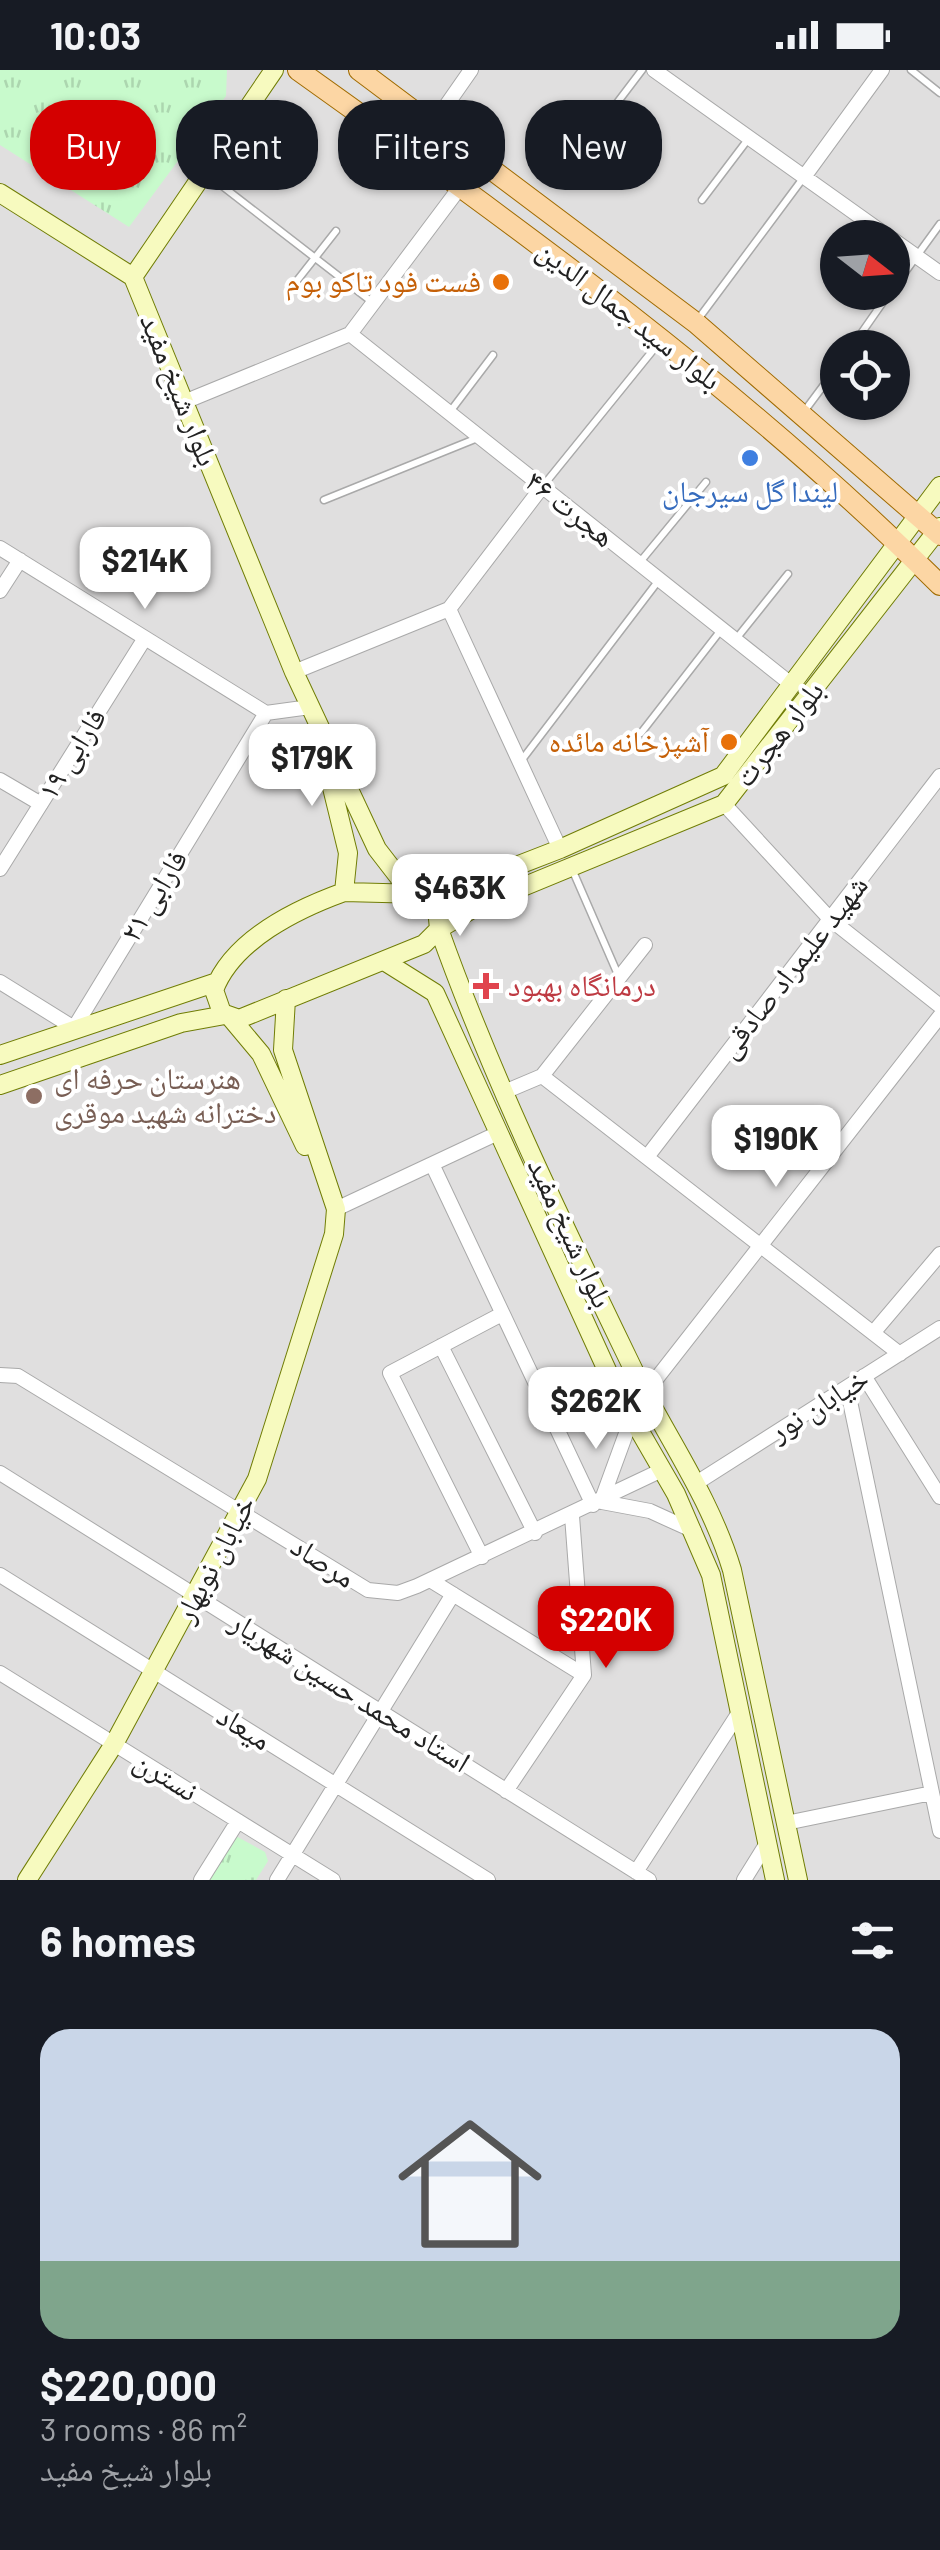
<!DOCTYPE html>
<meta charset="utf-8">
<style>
:root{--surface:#171b24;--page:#20242c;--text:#f1f3f6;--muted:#9ea1a6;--accent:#d40000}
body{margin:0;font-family:Barlow,"Noto Naskh Arabic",sans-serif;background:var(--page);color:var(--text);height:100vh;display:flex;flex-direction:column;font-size:38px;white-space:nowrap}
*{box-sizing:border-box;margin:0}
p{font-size:32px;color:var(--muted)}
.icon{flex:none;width:55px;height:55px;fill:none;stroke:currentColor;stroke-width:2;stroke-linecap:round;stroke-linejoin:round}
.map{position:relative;height:1810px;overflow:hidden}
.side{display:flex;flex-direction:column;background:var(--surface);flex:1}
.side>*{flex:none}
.top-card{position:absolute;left:30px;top:30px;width:880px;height:90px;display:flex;gap:20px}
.needle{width:65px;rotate:107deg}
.tools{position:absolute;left:820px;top:150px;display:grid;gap:20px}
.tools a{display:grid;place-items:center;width:90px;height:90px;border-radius:50%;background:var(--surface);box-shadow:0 2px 8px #0004;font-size:50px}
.price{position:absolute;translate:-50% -85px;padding:0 22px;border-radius:20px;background:#fff;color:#222;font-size:32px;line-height:65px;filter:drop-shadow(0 2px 5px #0008)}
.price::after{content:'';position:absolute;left:50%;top:60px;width:30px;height:22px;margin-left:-15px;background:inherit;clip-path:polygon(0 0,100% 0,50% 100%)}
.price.on{background:var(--accent);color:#fff}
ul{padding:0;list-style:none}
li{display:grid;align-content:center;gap:20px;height:530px;padding:0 40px}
li span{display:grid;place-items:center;height:310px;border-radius:30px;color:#555}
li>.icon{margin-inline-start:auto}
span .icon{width:180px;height:180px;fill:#fffc;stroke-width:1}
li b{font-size:42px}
h2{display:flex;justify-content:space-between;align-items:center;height:120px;padding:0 40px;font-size:42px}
.pill{padding:0 35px;border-radius:40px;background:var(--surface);box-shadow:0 2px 8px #0004;font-size:35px;line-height:90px}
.pill.on{background:var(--accent);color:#fff}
.status{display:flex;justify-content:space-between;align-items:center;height:70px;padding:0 50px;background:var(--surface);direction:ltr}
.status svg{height:28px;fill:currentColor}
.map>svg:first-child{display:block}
.residential{fill:#e0dfdf;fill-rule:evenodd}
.park{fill:url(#park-tufts)}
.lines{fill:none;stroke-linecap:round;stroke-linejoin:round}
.lane-casing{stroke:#a9a9a9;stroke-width:9}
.street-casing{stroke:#a9a9a9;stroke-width:16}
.secondary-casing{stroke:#707d05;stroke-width:20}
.primary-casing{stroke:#a06b00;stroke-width:22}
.lane{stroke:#fff;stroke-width:6}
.street{stroke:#fff;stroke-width:14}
.secondary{stroke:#f7fabf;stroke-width:18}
.primary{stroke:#fcd6a4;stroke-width:20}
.food-dot{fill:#e8710a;stroke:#fff;stroke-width:4}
.shop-dot{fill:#3f7fe0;stroke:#fff;stroke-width:4}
.health-dot{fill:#e0444e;stroke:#fff;stroke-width:4}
.education-dot{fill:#8d6e63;stroke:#fff;stroke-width:4}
.labels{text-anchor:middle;stroke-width:8;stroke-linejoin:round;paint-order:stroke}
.food-label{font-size:30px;fill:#c56008;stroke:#fff;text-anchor:end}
.street-label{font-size:30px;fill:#222;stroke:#fff}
.shop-label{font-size:30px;fill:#366cbe;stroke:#fff}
.health-label{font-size:30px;fill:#be3a42;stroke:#fff;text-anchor:start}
.education-label{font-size:30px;fill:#785e54;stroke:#fff;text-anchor:start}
</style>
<div class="status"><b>10:03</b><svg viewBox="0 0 49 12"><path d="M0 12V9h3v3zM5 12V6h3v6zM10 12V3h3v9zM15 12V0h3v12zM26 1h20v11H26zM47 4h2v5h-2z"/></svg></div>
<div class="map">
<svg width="940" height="1810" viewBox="0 0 940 1810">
<defs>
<pattern id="park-tufts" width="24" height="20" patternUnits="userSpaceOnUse" patternTransform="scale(2.5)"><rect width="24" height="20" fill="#c8facc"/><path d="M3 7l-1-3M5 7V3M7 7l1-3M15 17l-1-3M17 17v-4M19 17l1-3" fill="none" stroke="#acd6af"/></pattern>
</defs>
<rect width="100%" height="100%" fill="#f2efe9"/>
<!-- residential -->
<path class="residential" d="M0 0H940V1810H0ZM838 168H892V222H838ZM838 278H892V332H838Z"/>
<!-- park -->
<path class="park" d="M0 0H227L226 26 129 157 0 75Z
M234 1765 265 1782 268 1791 256 1810H206Z"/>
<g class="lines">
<defs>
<path id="lane" d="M911 0 940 23
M598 58 642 0
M208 105 372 232
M702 130 749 68
M292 217 336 161
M892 220 940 154
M699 248 804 107
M851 278 890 222
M449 343 493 285
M803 343 838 296
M543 416 658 274
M324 430 480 367
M640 492 706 412
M736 569 788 504
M641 663 721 560
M521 691 659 510
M572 799 619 907"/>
<path id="street" d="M654 0 890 168
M434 53 471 0
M804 107 882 0
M892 169 940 203
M350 264 791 614
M184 332 350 264 461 116
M0 478 266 643 310 637
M0 521 20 490
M449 539 560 779
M294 602 449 539 542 417
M0 710 41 734
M724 734 830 849 940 936
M0 799 145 568
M0 912 74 958 266 643
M542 1006 900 1284
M504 1022 542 1006 645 875
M647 1087 940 706
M432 1094 593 1435
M336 1139 496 1064
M873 1263 940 1184
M441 1276 535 1463
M0 1305 18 1306 368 1520 398 1523 417 1516 662 1400
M864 1306 940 1427
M847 1317 940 1761
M646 1322 940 946
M0 1403 649 1810
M698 1412 940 1258
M601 1432 632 1347
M602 1432 650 1441 694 1461
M482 1487 390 1303 502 1244
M0 1505 488 1810
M430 1510 584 1605
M0 1603 333 1810
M506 1721 584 1605 572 1446
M786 1753 932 1723
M636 1802 740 1641
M201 1810 238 1751
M277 1810 453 1524
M744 1810 767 1773"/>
<path id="secondary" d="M0 123 133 207
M133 207 294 602 377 779 411 823
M133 207 274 0
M325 689 348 783 344 822
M344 822 421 824 437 838 439 859 424 874 239 949 222 943 214 920C233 870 297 839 344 822Z
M431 829 560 779 723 706 940 416
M384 891 435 923 616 1320 676 1424 711 1505 775 1810
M230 947 261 984 305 1076
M0 985 217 912
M0 1015 181 953 225 945
M27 1810 114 1674 257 1409 334 1164 336 1139 283 980 286 929
M798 1810 732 1500C710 1427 668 1370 635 1303 565 1158 493 1011 439 859L479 835 724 734 940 457"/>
<path id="primary" d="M298 0C522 160 745 321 940 515
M359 0 696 253 940 465"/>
</defs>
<!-- lane casing -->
<use href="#lane" class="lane-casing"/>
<!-- street casing -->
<use href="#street" class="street-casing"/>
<!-- secondary casing -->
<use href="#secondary" class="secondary-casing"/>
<!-- primary casing -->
<use href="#primary" class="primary-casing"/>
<!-- lane -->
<use href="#lane" class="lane"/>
<!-- street -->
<use href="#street" class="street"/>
<!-- secondary -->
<use href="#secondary" class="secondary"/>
<!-- primary -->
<use href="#primary" class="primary"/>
</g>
<!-- markers -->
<g class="food-dot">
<circle cx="501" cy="212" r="10"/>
<circle cx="729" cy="672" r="10"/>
</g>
<circle class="shop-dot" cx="750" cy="388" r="10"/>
<path class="health-dot" d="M481 901h10v10h10v10h-10v10h-10v-10h-10v-10h10z"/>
<circle class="education-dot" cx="34" cy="1026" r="10"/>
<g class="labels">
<!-- food labels -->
<g class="food-label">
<text x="481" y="222">فست فود تاکو بوم</text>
<text x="709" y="682">آشپزخانه مائده</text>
</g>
<!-- street labels -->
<g class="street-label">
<text transform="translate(629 245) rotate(38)" y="10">بلوار سید جمال الدین</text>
<text transform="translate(179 320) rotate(68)" y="10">بلوار شیخ مفید</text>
<text transform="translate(570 439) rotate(38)" y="10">هجرت ۴۶</text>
<text transform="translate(779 664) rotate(-52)" y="10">بلوار هجرت</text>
<text transform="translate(72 684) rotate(-58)" y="10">فارابی ۱۹</text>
<text transform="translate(154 826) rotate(-59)" y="10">فارابی ۲۱</text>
<text transform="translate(793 897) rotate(-52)" y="10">شهید علیمراد صادقی</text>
<text transform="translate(570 1163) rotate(65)" y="10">بلوار شیخ مفید</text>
<text transform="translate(819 1335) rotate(-32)" y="10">خیابان نور</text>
<text transform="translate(215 1489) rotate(-62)" y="10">خیابان نوبهار</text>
<text transform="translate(323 1492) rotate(33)" y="10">مرصاد</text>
<text transform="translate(350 1622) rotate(32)" y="10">استاد محمد حسین شهریار</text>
<text transform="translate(244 1658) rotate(32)" y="10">میعاد</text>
<text transform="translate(166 1706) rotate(32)" y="10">نسترن</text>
</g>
<!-- shop labels -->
<g class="shop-label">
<text x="750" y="432">لیندا گل سیرجان</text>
</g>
<!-- health labels -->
<g class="health-label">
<text x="508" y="926">درمانگاه بهبود</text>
</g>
<!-- education labels -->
<g class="education-label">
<text x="54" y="1019">هنرستان حرفه ای<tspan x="54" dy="34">دخترانه شهید موقری</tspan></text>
</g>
</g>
</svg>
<div class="tools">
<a><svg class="needle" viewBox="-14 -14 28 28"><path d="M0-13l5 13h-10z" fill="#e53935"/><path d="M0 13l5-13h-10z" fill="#9ea1a6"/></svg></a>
<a><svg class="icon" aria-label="locate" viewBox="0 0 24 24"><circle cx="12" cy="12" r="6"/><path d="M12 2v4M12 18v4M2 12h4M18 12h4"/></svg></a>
</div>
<b class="price" style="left:145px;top:542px">$214K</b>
<b class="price" style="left:312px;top:739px">$179K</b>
<b class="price" style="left:460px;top:869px">$463K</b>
<b class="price" style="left:776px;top:1120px">$190K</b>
<b class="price" style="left:596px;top:1382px">$262K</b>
<b class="price on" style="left:606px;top:1601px">$220K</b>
<div class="top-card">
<a class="pill on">Buy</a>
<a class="pill">Rent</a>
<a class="pill">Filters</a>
<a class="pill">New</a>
</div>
</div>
<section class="side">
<h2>6 homes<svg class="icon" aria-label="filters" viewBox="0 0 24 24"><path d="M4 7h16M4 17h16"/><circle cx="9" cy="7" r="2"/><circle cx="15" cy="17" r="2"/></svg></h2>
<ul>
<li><span style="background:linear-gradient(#c9d6e8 75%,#7fa58c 0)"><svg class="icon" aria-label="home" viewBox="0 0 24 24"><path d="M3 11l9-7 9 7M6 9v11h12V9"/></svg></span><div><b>$220,000</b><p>3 rooms · 86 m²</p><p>بلوار شیخ مفید</p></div></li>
</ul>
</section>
